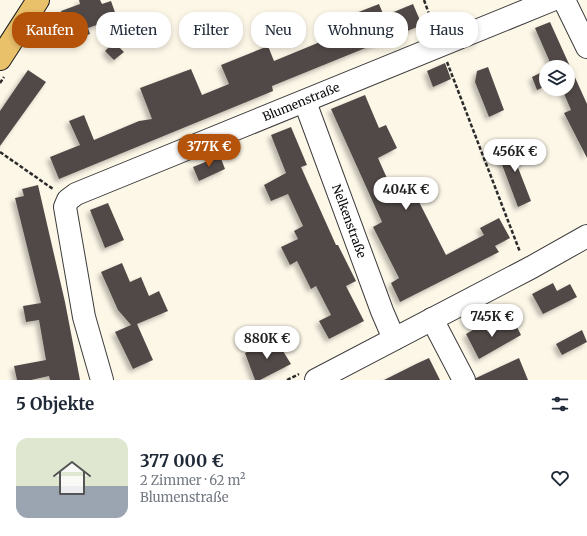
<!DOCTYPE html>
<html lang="de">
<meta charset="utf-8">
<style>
:root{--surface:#fff;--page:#f2f2f3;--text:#1f2937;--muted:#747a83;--line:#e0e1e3;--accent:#b45309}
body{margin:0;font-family:Merriweather,serif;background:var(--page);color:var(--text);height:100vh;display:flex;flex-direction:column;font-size:15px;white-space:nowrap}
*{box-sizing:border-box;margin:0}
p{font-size:13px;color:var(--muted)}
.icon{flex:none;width:22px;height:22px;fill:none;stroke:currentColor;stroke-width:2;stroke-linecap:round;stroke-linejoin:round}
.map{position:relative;height:380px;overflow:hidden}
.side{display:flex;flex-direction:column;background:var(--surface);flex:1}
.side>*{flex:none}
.banner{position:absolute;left:12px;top:12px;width:563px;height:36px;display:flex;gap:8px}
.fabs{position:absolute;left:539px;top:60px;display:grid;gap:8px}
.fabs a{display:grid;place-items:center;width:36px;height:36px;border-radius:50%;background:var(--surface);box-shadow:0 2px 6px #0003;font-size:20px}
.price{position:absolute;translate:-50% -34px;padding:0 9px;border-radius:14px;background:#fff;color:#222;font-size:13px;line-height:26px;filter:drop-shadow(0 1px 2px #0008)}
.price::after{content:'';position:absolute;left:50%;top:24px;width:12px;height:9px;margin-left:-6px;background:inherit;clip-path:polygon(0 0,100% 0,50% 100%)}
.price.on{background:var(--accent);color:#fff}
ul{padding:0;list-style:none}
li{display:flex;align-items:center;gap:12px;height:100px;padding:0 16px}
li+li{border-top:1px solid var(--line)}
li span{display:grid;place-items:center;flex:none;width:112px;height:80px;border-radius:12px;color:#555}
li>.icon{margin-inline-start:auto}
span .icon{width:48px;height:48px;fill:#fffc;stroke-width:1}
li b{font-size:17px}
h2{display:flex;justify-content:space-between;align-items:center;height:48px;padding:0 16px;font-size:17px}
.pill{padding:0 14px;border-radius:16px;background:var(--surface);box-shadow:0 2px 6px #0003;font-size:14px;line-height:36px}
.pill.on{background:var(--accent);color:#fff}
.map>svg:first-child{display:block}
.building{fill:#514a47;filter:url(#shadow)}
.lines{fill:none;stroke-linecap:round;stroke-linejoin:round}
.minor-casing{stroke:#3c3c3c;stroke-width:24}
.major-casing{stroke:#1a1a1a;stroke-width:24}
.path{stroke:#2b2b2b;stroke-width:2.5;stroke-dasharray:4 2;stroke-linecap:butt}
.minor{stroke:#fff;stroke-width:22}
.major{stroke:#eac16b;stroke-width:22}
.labels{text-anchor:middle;stroke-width:4;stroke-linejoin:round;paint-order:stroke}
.street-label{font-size:12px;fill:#090909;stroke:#fff}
</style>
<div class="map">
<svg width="587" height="380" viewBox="0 0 587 380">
<defs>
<filter id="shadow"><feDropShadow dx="-3.5" dy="3.5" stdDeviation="2" flood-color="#0004"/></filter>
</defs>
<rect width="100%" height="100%" fill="#fdf7e8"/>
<!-- building -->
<path class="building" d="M79 0H100L102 4 111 1 117 18 88 28 90 34 71 41 61 11 80 4Z
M379 4 384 16 413 4 422 25 272 86 273 91 59 179 50 157 80 145 69 121 84 115 94 140 139 121 152 119 140 88 191 69 202 95 229 84 221 65 268 46 274 61 337 35 333 22Z
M550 22 587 104V158L564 113 571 110 562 89H568V67H552L535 28Z
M114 42 124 52 114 60 105 51Z
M445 63 451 79 433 87 427 71Z
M488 67 504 110 489 117 475 82 477 71Z
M28 70 46 82 0 146V111Z
M546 70V86L537 90 532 77Z
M365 95 379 128 386 125 397 148 378 158 390 185 392 190 406 183 412 196 415 194 446 255 484 235 480 228 499 218 510 238 495 246 499 252 400 302 391 283 399 278 373 227 382 222 331 109Z
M291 127 307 165 301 167 336 245H338L356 281 346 286 364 321 329 339 319 321 331 315 316 286 311 289 297 261 290 265 281 247 298 239 294 231 303 226 288 194 271 201 264 185 286 173 271 135Z
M519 144 527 161 517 165 531 201 518 207 498 154Z
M220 156 225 169 199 181 193 167Z
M38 185 65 302 80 380H50L49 376 31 380H17L14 366 46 360 39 320 26 322 23 306 41 303 15 198 24 196 22 189Z
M108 203 124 240 105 248 90 210Z
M122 263 130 282 141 277 149 296 159 291 168 311 137 324 153 360 133 369 115 332 131 325 118 310 101 272Z
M553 283 557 291 570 284 577 297 543 314 532 294Z
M513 319 521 335 479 359 466 334 483 324 488 332Z
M582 330 587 342 562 355 556 344Z
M266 342 269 348 278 343 291 364 260 380H255L245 353Z
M429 358 440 380H384L418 363Z
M519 358 528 380H476V378Z"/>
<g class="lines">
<defs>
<g id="minor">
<path d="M564 0 587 47"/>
<path id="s1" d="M305 102 382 311 394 339"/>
<path d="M432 319 464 380"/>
<path id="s2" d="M102 380 84 317 65 207 68 200 76 194 552 0"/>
<path d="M316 380 532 267 587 236"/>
</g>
<path id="major" d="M0 59 38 0"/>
</defs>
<!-- minor casing -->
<use href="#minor" class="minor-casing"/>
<!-- major casing -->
<use href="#major" class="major-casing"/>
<!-- path -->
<path class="path" d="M424 0 434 28
M447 62 520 252
M0 83 4 77
M0 152 53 189
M287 380 299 374"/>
<!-- minor -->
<use href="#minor" class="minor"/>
<!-- major -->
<use href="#major" class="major"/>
</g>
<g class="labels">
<!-- street labels -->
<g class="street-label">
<text dy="4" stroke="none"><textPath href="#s2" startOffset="438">Blumenstraße</textPath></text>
<text dy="4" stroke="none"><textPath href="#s1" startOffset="127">Nelkenstraße</textPath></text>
</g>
</g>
</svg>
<div class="fabs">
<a><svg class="icon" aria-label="layers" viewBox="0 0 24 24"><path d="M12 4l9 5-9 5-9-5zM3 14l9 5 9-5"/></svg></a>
</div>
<b class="price on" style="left:209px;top:168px">377K €</b>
<b class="price" style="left:515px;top:173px">456K €</b>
<b class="price" style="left:406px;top:211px">404K €</b>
<b class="price" style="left:492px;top:338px">745K €</b>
<b class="price" style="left:267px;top:360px">880K €</b>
<div class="banner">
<a class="pill on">Kaufen</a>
<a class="pill">Mieten</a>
<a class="pill">Filter</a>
<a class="pill">Neu</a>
<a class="pill">Wohnung</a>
<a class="pill">Haus</a>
</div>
</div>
<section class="side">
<h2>5 Objekte<svg class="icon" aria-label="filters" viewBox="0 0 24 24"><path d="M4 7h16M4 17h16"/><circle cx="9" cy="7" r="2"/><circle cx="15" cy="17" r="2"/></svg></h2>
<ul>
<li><span style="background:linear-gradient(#dfe7d0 60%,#9aa5b1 0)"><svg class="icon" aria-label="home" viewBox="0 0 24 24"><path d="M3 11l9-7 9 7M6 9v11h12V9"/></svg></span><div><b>377 000 €</b><p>2 Zimmer · 62 m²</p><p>Blumenstraße</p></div><svg class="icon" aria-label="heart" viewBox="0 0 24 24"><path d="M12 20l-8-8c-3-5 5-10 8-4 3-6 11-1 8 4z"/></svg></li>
</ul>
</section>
